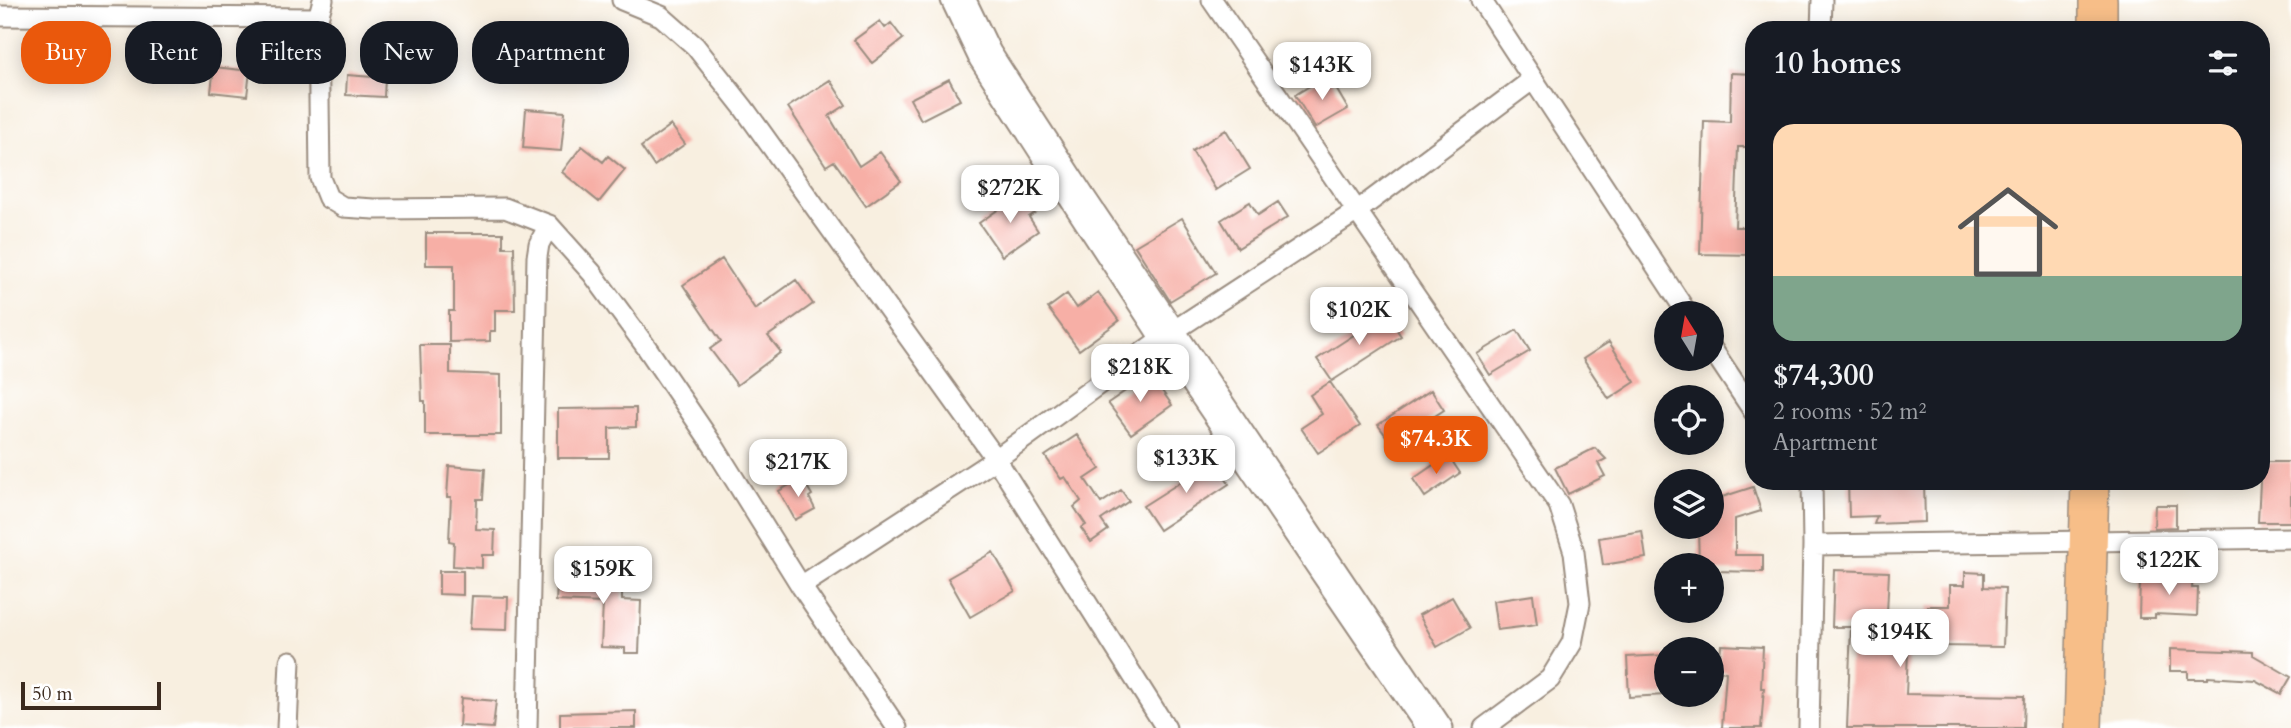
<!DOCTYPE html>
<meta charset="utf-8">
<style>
:root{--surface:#171b24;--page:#20242c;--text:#f1f3f6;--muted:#9ea1a6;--line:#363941;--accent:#ea580c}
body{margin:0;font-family:Cardo,serif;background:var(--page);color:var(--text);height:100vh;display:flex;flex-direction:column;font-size:26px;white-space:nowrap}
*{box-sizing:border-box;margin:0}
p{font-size:23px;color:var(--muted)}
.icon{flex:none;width:38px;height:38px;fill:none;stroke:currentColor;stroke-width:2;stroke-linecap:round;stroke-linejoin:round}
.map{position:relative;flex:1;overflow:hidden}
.sheet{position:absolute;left:1745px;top:21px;width:525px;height:469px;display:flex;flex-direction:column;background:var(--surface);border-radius:28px;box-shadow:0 4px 18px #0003}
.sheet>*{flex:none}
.banner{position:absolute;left:21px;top:21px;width:665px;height:63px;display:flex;gap:14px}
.needle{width:46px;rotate:349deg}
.fabs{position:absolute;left:1654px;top:301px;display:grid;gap:14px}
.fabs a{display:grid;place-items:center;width:70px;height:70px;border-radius:50%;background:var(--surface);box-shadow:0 4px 18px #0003;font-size:35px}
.scale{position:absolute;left:21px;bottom:18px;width:140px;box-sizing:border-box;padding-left:7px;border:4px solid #3b2a1e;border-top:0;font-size:19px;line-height:24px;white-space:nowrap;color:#3b2a1e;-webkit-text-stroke:5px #fff;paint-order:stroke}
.price{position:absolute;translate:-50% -60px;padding:0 16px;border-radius:14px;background:#fff;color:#222;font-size:23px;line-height:46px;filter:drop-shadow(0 2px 4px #0008)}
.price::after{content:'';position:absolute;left:50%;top:42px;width:21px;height:16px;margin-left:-10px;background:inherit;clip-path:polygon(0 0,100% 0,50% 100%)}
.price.active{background:var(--accent);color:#fff}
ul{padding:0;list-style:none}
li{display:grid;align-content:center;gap:14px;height:371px;padding:0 28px}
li+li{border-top:2px solid var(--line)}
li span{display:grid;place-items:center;height:217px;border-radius:21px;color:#555}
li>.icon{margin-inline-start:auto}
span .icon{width:126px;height:126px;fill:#fffc;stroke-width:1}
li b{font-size:30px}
h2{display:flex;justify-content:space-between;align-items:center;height:84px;padding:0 28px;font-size:30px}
.pill{padding:0 24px;border-radius:28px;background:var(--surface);box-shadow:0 4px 18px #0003;font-size:24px;line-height:63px}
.pill.active{background:var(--accent);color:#fff}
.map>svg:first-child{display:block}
.building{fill:#f7afa6}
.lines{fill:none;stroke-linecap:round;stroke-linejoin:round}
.street-casing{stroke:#9a8c7f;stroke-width:23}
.highway-casing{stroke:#9a8c7f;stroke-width:40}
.street{stroke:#fff;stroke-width:19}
.highway{stroke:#f7be88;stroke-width:37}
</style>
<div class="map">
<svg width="2291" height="728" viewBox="0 0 2291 728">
<rect width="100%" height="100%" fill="#fff"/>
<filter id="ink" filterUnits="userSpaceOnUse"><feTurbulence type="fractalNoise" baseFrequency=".0143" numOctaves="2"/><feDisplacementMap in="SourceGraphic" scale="14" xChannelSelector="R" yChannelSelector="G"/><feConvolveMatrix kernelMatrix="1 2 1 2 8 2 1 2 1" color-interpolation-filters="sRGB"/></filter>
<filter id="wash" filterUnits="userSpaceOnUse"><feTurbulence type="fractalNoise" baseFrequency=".00686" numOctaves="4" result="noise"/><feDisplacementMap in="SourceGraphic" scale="28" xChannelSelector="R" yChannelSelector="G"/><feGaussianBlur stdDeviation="1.57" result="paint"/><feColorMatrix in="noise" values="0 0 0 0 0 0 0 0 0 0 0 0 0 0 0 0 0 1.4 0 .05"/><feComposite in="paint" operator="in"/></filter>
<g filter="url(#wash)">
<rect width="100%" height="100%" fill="#f8efe0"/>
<g id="blocks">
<!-- building -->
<path class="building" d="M880 21 885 28 891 23 903 39 872 63 854 40Z
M214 67 250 71 247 96 211 92Z
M1731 73 1754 74V147H1738L1735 227H1754V255L1700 254 1704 121 1730 122Z
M347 75 385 78 384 97 346 95Z
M1328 75 1348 109 1315 128 1295 95Z
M949 79 960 100 921 120 910 99Z
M830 80 846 105 829 116 859 166 880 152 901 181 866 206 834 161 826 166 788 107Z
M526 109 565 112 561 151 523 148Z
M671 125 685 144 654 166 641 147Z
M1226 130 1250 169 1216 190 1192 151Z
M582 146 603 162 608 156 625 170 599 202 562 172Z
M1022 193 1036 212 1029 217 1038 231 1002 256 979 223Z
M1250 202 1258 215 1278 202 1288 217 1238 248 1221 220Z
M1182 218 1216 273 1170 301 1135 246Z
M426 233H503V247H514L515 310H495V331H490V341L449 342V311H454V265H426Z
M722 259 755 309 796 280 813 304 768 336 781 352 737 385 710 349 721 341 683 285Z
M1098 292 1119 321 1079 350 1048 308 1067 294 1077 308Z
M1386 314 1401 336 1332 381 1317 359Z
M1517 330 1530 351 1490 375 1477 354Z
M1609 342 1635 382 1609 399 1583 359Z
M420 345H450V373L501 375V435H425V401H422Z
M1150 374 1172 405 1131 434 1108 403Z
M1330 382 1360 426 1318 453 1301 428 1322 414 1310 395Z
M1431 390 1444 410 1392 444 1378 425Z
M636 408V427L609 428V458H558V409Z
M1077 435 1100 469 1085 479 1101 503 1121 490 1129 501 1101 520 1108 530 1091 542 1081 528 1086 525 1074 507 1081 501 1065 477 1061 479 1045 456Z
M1595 448 1606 459 1598 463 1605 476 1568 494 1555 468Z
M1448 455 1460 473 1425 497 1413 479Z
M1214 461 1229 484 1159 530 1143 506Z
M2261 462H2291V522H2258Z
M449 466 485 469 483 499H477L476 529 495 530 494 555H482V568L453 566 454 542 449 541 451 497H447Z
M802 478 812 495 809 497 815 509 795 520 779 491Z
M1848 481H1924L1925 522 1874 524 1877 516 1849 517Z
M1753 487 1761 511 1735 519V555H1763V572L1712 571V565H1699L1698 527H1712V505L1722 497Z
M2155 505H2176V527L2154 528Z
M1642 531 1646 558 1603 565 1599 538Z
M993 552 1015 591 970 617 948 578Z
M558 568 607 571 606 591H622V600L641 601 639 653H625V648L601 647 603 603 556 601Z
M1834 570 1889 572 1886 633H1909L1906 694 2024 696 2023 728H1847L1851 627H1832Z
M439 571H463V595L439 594Z
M1965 572 1984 573V587L2005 588 2003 647 1942 646V632H1925L1928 606H1950V585H1965Z
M2167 573 2193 574 2192 588H2198L2197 616 2155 614V618H2139L2140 580H2167Z
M1533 595 1537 625 1497 630 1493 601Z
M472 596 508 597 507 630 470 629Z
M1452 597 1470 628 1437 647 1419 615Z
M1721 645 1763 647 1761 688H1764L1761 728H1722L1726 672 1719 671Z
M2170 649 2253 652V655L2291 677 2281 694 2255 680 2208 677V679H2188V671H2170Z
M1666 655 1665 695 1629 697 1627 657Z
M461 698 496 701 493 728 459 726Z
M636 711V728H560V713Z"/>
</g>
</g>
<g filter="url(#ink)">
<use href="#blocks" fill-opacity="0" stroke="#9a8c7f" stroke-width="2"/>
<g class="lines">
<defs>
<path id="street" d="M323 0 318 18 320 178 328 198 343 207 374 209 505 208 549 225
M622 0 661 16 695 46 743 107 996 459 1166 728
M951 0 979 59 1072 203 1161 339 1426 728
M966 0 991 52 1084 195 1443 728
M1212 0 1559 505 1574 552 1580 603 1572 643 1550 679 1484 728
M1481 0 1687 313
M0 16 318 18
M1821 30 1822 0
M1712 349 1754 412
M1813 545 2291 538
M801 586 996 459 1161 339 1357 211 1532 80
M287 728 290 661
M527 728 537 257 539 244 549 225 592 273 647 348 715 448 801 586 897 728
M1809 728 1813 545 1812 481"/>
<path id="highway" d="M2098 30V0
M2083 728 2090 481"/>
</defs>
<!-- street casing -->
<use href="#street" class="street-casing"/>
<!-- highway casing -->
<use href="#highway" class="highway-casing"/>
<!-- street -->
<use href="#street" class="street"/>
<!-- highway -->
<use href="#highway" class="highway"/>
</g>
</g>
</svg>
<div class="fabs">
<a><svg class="needle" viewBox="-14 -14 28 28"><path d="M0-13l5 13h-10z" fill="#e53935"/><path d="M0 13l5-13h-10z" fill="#9ea1a6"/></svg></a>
<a><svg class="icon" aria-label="locate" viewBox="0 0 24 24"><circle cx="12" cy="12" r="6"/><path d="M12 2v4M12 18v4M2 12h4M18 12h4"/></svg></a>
<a><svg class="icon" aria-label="layers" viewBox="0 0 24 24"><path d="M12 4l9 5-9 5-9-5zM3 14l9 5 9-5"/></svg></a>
<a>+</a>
<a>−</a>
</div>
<div class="scale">50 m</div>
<b class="price" style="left:1322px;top:102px">$143K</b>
<b class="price" style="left:1010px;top:225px">$272K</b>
<b class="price" style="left:1359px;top:347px">$102K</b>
<b class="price" style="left:1140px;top:404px">$218K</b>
<b class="price active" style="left:1436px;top:476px">$74.3K</b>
<b class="price" style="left:1186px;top:495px">$133K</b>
<b class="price" style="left:798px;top:499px">$217K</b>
<b class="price" style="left:2169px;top:597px">$122K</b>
<b class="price" style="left:603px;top:606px">$159K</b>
<b class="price" style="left:1900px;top:669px">$194K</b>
<div class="banner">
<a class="pill active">Buy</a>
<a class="pill">Rent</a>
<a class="pill">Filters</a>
<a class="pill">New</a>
<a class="pill">Apartment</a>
</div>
<section class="sheet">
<h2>10 homes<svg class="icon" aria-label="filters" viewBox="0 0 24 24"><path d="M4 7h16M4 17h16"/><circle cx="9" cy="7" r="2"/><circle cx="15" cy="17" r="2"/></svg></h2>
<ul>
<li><span style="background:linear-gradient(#ffd9b3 70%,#7fa58c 0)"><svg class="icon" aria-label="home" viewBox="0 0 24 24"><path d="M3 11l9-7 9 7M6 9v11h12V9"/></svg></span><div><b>$74,300</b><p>2 rooms · 52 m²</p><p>Apartment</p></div></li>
</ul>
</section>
</div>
